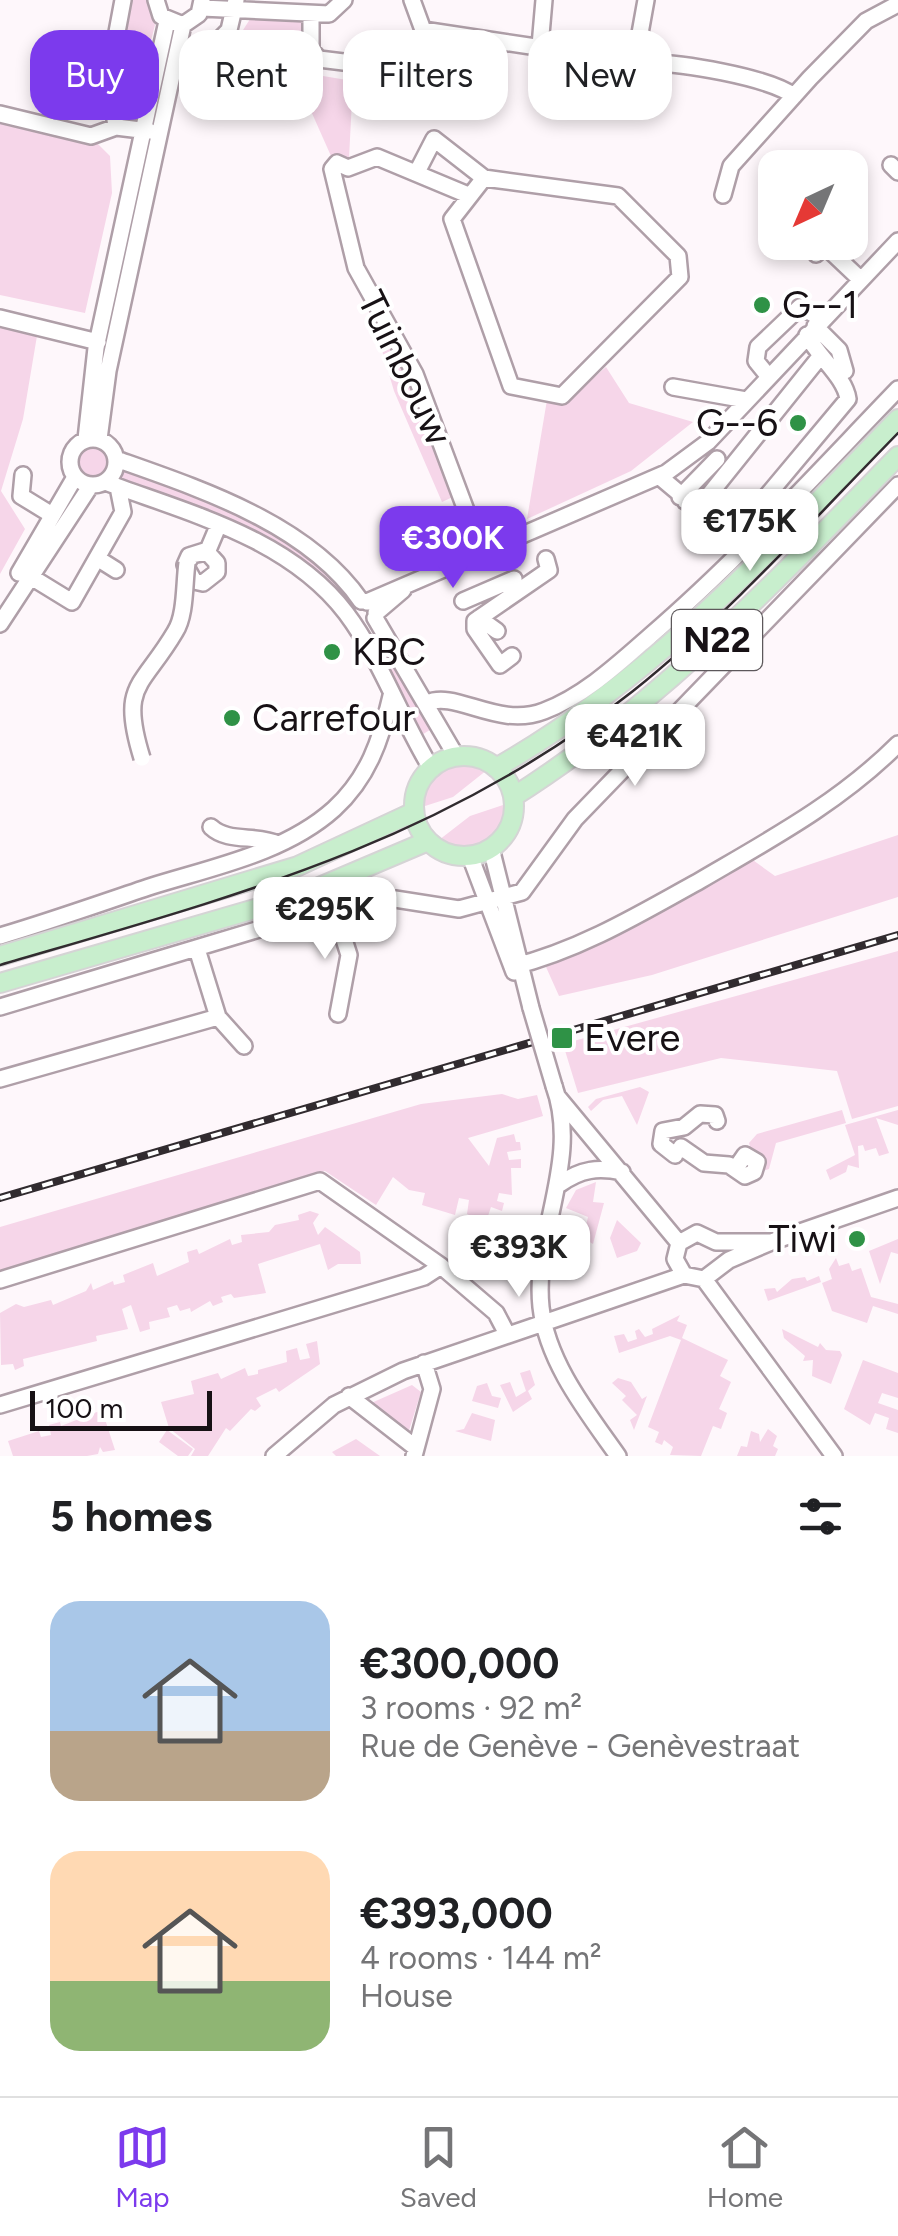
<!DOCTYPE html>
<meta charset="utf-8">
<style>
:root{--surface:#fff;--page:#f6f6f6;--text:#202124;--muted:#757577;--line:#e0e0e0;--accent:#7c3aed}
body{margin:0;font-family:Figtree,sans-serif;background:var(--page);color:var(--text);height:100vh;display:flex;flex-direction:column;font-size:38px;white-space:nowrap}
*{box-sizing:border-box;margin:0}
p{font-size:32px;color:var(--muted)}
.icon{flex:none;width:55px;height:55px;fill:none;stroke:currentColor;stroke-width:2;stroke-linecap:round;stroke-linejoin:round}
.map{position:relative;height:1456px;overflow:hidden}
.sheet{display:flex;flex-direction:column;background:var(--surface);flex:1}
.sheet>*{flex:none}
.banner{position:absolute;left:30px;top:30px;width:840px;height:90px;display:flex;gap:20px}
.needle{width:65px;rotate:224deg}
.controls{position:absolute;left:758px;top:150px;display:grid;gap:20px}
.controls a{display:grid;place-items:center;width:110px;height:110px;border-radius:20px;background:var(--surface);box-shadow:0 5px 15px #0003;font-size:50px}
.scale{position:absolute;left:30px;bottom:25px;width:182px;box-sizing:border-box;padding-left:10px;border:5px solid #171115;border-top:0;font-size:28px;line-height:35px;white-space:nowrap;color:#171115;-webkit-text-stroke:8px #fff;paint-order:stroke}
.price{position:absolute;translate:-50% -85px;padding:0 22px;border-radius:20px;background:#fff;color:#222;font-size:32px;line-height:65px;filter:drop-shadow(0 2px 5px #0008)}
.price::after{content:'';position:absolute;left:50%;top:60px;width:30px;height:22px;margin-left:-15px;background:inherit;clip-path:polygon(0 0,100% 0,50% 100%)}
.price.active{background:var(--accent);color:#fff}
ul{padding:0;list-style:none}
li{display:flex;align-items:center;gap:30px;height:250px;padding:0 50px}
li span{display:grid;place-items:center;flex:none;width:280px;height:200px;border-radius:30px;color:#555}
li>.icon{margin-inline-start:auto}
span .icon{width:120px;height:120px;fill:#fffc;stroke-width:1}
li b{font-size:42px}
h2{display:flex;justify-content:space-between;align-items:center;height:120px;padding:0 50px;font-size:42px}
.chip{padding:0 35px;border-radius:30px;background:var(--surface);box-shadow:0 5px 15px #0003;font-size:35px;line-height:90px}
.chip.active{background:var(--accent);color:#fff}
.dock{display:flex;justify-content:space-around;align-items:center;height:140px;border-top:2px solid var(--line);background:var(--surface);font-size:28px;color:var(--muted)}
.dock a{display:grid;justify-items:center;gap:5px}
.dock .active{color:var(--accent)}
.map>svg:first-child{display:block}
.green{fill:#f6d6e9}
.lines{fill:none;stroke-linecap:round;stroke-linejoin:round}
.minor-casing{stroke:#af9fa8;stroke-width:20}
.major-casing{stroke:#d5d4d5;stroke-width:22}
.minor{stroke:#fff;stroke-width:15}
.major{stroke:#c8eecd;stroke-width:18}
.tram{stroke:#312b2f;stroke-width:2.5}
.rail-casing{stroke:#312b2f;stroke-width:8}
.rail{stroke:#fff;stroke-width:4;stroke-dasharray:11;stroke-linecap:butt}
.minor-bridge-casing{stroke:#af9fa8;stroke-width:20;stroke-linecap:butt}
.minor-bridge{stroke:#fff;stroke-width:15}
.poi-dot{fill:#2f9246;stroke:#fff;stroke-width:4}
.labels{text-anchor:middle;stroke-width:8;stroke-linejoin:round;paint-order:stroke}
.shield{fill:#fff;stroke:#5d585b;stroke-width:2.5}
.shield-label{font-size:35px;font-weight:bold;fill:#171115}
.poi-label{font-size:38px;fill:#171115;stroke:#fff;text-anchor:start}
.street-label{font-size:38px;fill:#171115;stroke:#fff}
</style>
<div class="map">
<svg width="898" height="1456" viewBox="0 0 898 1456">
<rect width="100%" height="100%" fill="#fef7fb"/>
<!-- green -->
<path class="green" d="M128 0H147L155 25 132 115 120 110 115 71Z
M252 16 300 19 307 34 300 43 301 53 318 65 317 75 353 81 349 158 331 156 291 66 229 52Z
M0 122 96 142 110 156 112 193 85 313 0 295Z
M367 300 417 392 457 495 442 502 394 391Z
M0 310 40 318 23 419 1 491 25 529 0 574Z
M606 367 629 403 693 422 631 471 527 519 547 400 567 401Z
M79 462a14 14 0 1 1 28 0a14 14 0 1 1-28 0Z
M122 465 291 540 347 588 337 599 309 572 115 480Z
M381 636 433 728 420 736 369 643Z
M464 763 487 770 453 797 422 807C423 781 439 766 464 763Z
M506 804C505 838 469 859 439 840L470 816Z
M898 835V897L652 975 559 996 546 967 743 853 775 876Z
M898 951V1106L852 1119 837 1071 721 1058 578 1093 563 1044Z
M640 1087 649 1092 637 1125 622 1096 603 1100 591 1111 588 1107 596 1099Z
M502 1094 518 1099 537 1095 543 1116 468 1138 489 1166 497 1138 514 1134 516 1142H520L521 1150 507 1152 509 1160 521 1159V1168H511L512 1195 499 1193 497 1201 504 1203 502 1211 491 1207 488 1216 505 1223 502 1251 497 1249 500 1240 474 1229 471 1235 462 1230 471 1216 467 1214 469 1200 459 1198 455 1215 422 1205 425 1193 409 1190 393 1177 376 1205 325 1171 0 1272V1227L421 1104Z
M842 1110 846 1123 776 1143 769 1169 757 1173 749 1143 757 1134Z
M898 1110V1125L876 1118 889 1153 879 1156 876 1148 865 1151 863 1145 858 1146 859 1168 848 1165 846 1172 830 1180 826 1170 855 1155 845 1125Z
M596 1182 593 1202 604 1203 593 1244 583 1238 588 1217 566 1208 576 1190Z
M310 1211 319 1214 313 1223 318 1235 325 1227 360 1252 361 1264H338L328 1270 320 1244 258 1264 266 1293 234 1298 231 1294 221 1297 223 1302 213 1306 210 1301 191 1312 190 1308 180 1311 177 1305 167 1308 170 1317 149 1322 150 1329 140 1332 131 1305 122 1309 128 1329 96 1336 97 1341 23 1359 24 1366 15 1370 13 1364 1 1365 0 1313 16 1304 24 1307 51 1300 53 1305 86 1291 91 1283 93 1290 113 1281 114 1285 125 1282 123 1275 153 1263 157 1276 189 1262 187 1252 197 1249 199 1254 230 1239 232 1245 242 1242 241 1235 269 1232 275 1225 299 1220 298 1215Z
M617 1220 641 1243 637 1251 617 1258 610 1238Z
M898 1239V1254L891 1252 880 1284 869 1251Z
M836 1258 839 1266 849 1263 852 1271 861 1268 871 1297 898 1304V1314L873 1306 867 1323 832 1311 822 1283 832 1279 829 1269Z
M819 1276 821 1282 768 1301 764 1289 775 1288 777 1292 792 1279 805 1277 807 1281Z
M680 1315 677 1321 687 1325 682 1338 728 1360 720 1376 731 1382 719 1409 727 1413 721 1429 713 1426 701 1456 670 1455 673 1447 664 1440 662 1445 655 1442 659 1432 648 1427 681 1340 670 1336 619 1353 614 1336 624 1334 628 1342 637 1339 635 1331 639 1329 645 1337 653 1334 652 1329Z
M782 1329 818 1347 820 1343 826 1350 840 1351 842 1355 831 1384 812 1376 813 1360 803 1361 805 1356 784 1338Z
M317 1341 320 1364 279 1392 276 1388 256 1398 261 1406 255 1411 251 1409 230 1431 226 1428 208 1456H191L195 1449 169 1428 161 1402 194 1394 191 1381 218 1373 221 1379 245 1368 248 1376 258 1374V1370L287 1362 286 1351 297 1348 300 1360 310 1358 306 1344Z
M863 1360 898 1373V1398L882 1393 878 1403 898 1410V1433L886 1429 889 1418 875 1413 870 1425 844 1409Z
M530 1370 535 1385 528 1391 532 1399 513 1412 500 1385 510 1382 516 1397 526 1391 520 1373Z
M618 1378 631 1382 642 1399 647 1396 634 1430 630 1420 637 1415 622 1400 626 1396 612 1383Z
M487 1383 492 1396 501 1398 498 1408 472 1401 477 1386Z
M412 1385 421 1392 407 1437 369 1404Z
M102 1410 115 1450 103 1452 100 1447 98 1454 87 1456H13L8 1441 39 1431 41 1437 51 1435 49 1425 60 1422 61 1426Z
M472 1413 495 1420 491 1441 455 1431 464 1429Z
M768 1429 777 1436 773 1446 778 1449 775 1456H737L741 1446 747 1447 751 1431 759 1434 760 1442Z
M167 1430 193 1449 188 1456H178L159 1442Z
M356 1439 380 1456H336L332 1452Z"/>
<g class="lines">
<defs>
<path id="minor" d="M123 0 109 75 116 127 149 131
M156 0 161 16 183 25 199 14 202 0
M412 0 423 30 623 60
M202 8 329 14 344 0
M311 14V50L319 59 376 66
M215 44 229 30 236 0
M540 46 544 0
M637 50 646 0
M628 52 624 64 634 73
M646 63C679 62 768 77 794 96
M629 95 634 73
M0 114 91 136 116 127
M891 165 898 172
M417 172 434 139 484 178
M484 178 618 196 678 256 680 277 562 396 511 386 452 219Z
M468 195 377 157 348 168 337 163 332 169 356 268 415 374 482 553
M723 195 731 166 810 78 866 21 898 4
M816 254 824 245 861 280
M0 318 98 342
M815 326 839 350 845 371
M769 377 756 361 758 347 800 307 823 319
M673 387 746 400
M70 462a23 23 0 1 1 46 0a23 23 0 1 1-46 0Z
M86 439 96 348 167 21
M99 439 108 371 183 25
M116 459C201 489 308 524 361 601
M23 475 21 496 52 515
M660 477 723 530 740 528 848 399C845 377 818 357 807 335
M105 482C188 513 289 538 346 613 380 658 401 719 431 768
M680 497 717 459
M685 501 705 500 819 358
M97 558 116 570
M187 563 192 555 207 552 217 563V572L203 583 194 581 185 565 189 556 208 550 219 524
M19 573 75 477
M28 575 72 602 123 512 118 487
M463 601 514 579
M367 602 666 473 708 442 898 241
M376 613 403 590
M375 618 456 756
M479 618 497 631
M0 624 91 485
M512 656 500 665 475 629V621L549 570 546 559
M427 703C456 690 498 729 544 711 584 696 618 664 650 636 738 560 817 473 898 389
M211 827C228 843 256 834 278 844
M491 848 531 1008
M470 856 514 972
M334 908 349 955 338 1014
M0 936C51 921 101 903 152 886 213 867 285 853 334 809 368 778 381 740 391 696
M197 949 218 1017 244 1046
M512 967C580 950 640 914 701 880 771 839 840 802 898 744
M0 1007 316 912 395 899 459 909 522 892 575 819 898 485
M0 1079 218 1017
M554 1086C581 1160 533 1233 541 1307 547 1362 587 1412 618 1456
M557 1096 679 1243
M681 1147 704 1163 729 1165 745 1176 754 1172 757 1162 745 1155 736 1168
M675 1155 661 1144 663 1131 684 1127 700 1114 715 1115 717 1121
M560 1184C581 1169 598 1167 622 1172
M771 1242H716L697 1233 679 1243 675 1259 684 1275 704 1279 729 1260 771 1242 898 1198
M704 1279 834 1456
M0 1280 320 1181 441 1266 496 1313 507 1334
M349 1396 416 1448
M0 1405 424 1277 441 1266
M274 1456 334 1405 403 1371 684 1275
M414 1456 432 1389 424 1363"/>
<path id="major" d="M414 806a50 50 0 1 1 100 0a50 50 0 1 1-100 0Z
M496 768C658 675 769 551 898 419
M513 797C660 704 777 580 898 456
M0 956 298 866 414 812
M0 983 296 897 428 841"/>
</defs>
<!-- minor casing -->
<use href="#minor" class="minor-casing"/>
<!-- major casing -->
<use href="#major" class="major-casing"/>
<!-- minor -->
<use href="#minor" class="minor"/>
<!-- major -->
<use href="#major" class="major"/>
<!-- tram -->
<path class="tram" d="M0 965C232 897 439 844 633 691 729 614 812 521 898 433"/>
<defs>
<path id="rail" d="M0 1198 898 935"/>
</defs>
<!-- rail casing -->
<use href="#rail" class="rail-casing"/>
<!-- rail -->
<use href="#rail" class="rail"/>
<defs>
<path id="minor-bridge" d="M142 758C119 684 142 688 175 632 186 615 184 584 187 563
M531 1008 554 1086"/>
</defs>
<!-- minor-bridge casing -->
<use href="#minor-bridge" class="minor-bridge-casing"/>
<!-- minor-bridge -->
<use href="#minor-bridge" class="minor-bridge"/>
</g>
<!-- markers -->
<g class="poi-dot">
<circle cx="762" cy="305" r="10"/>
<circle cx="798" cy="423" r="10"/>
<circle cx="332" cy="652" r="10"/>
<circle cx="232" cy="718" r="10"/>
<rect x="550" y="1026" width="24" height="24" rx="5"/>
<circle cx="857" cy="1239" r="10"/>
</g>
<g class="labels">
<!-- shield labels -->
<rect class="shield" x="672" y="610" width="90" height="60" rx="8"/>
<g class="shield-label">
<text x="717" y="652">N22</text>
</g>
<!-- poi labels -->
<g class="poi-label">
<text x="782" y="318">G--1</text>
<text x="778" y="436" text-anchor="end">G--6</text>
<text x="352" y="665">KBC</text>
<text x="252" y="731">Carrefour</text>
<text x="584" y="1051">Evere</text>
<text x="837" y="1252" text-anchor="end">Tiwi</text>
</g>
<!-- street labels -->
<g class="street-label">
<text transform="translate(405 368) rotate(64)" y="13">Tuinbouw</text>
</g>
</g>
</svg>
<div class="controls">
<a><svg class="needle" viewBox="-14 -14 28 28"><path d="M0-13l5 13h-10z" fill="#e53935"/><path d="M0 13l5-13h-10z" fill="#757577"/></svg></a>
</div>
<div class="scale">100 m</div>
<b class="price" style="left:750px;top:574px">€175K</b>
<b class="price active" style="left:453px;top:591px">€300K</b>
<b class="price" style="left:635px;top:789px">€421K</b>
<b class="price" style="left:325px;top:962px">€295K</b>
<b class="price" style="left:519px;top:1300px">€393K</b>
<div class="banner">
<a class="chip active">Buy</a>
<a class="chip">Rent</a>
<a class="chip">Filters</a>
<a class="chip">New</a>
</div>
</div>
<section class="sheet">
<h2>5 homes<svg class="icon" aria-label="filters" viewBox="0 0 24 24"><path d="M4 7h16M4 17h16"/><circle cx="9" cy="7" r="2"/><circle cx="15" cy="17" r="2"/></svg></h2>
<ul>
<li><span style="background:linear-gradient(#a9c7e8 65%,#b9a48a 0)"><svg class="icon" aria-label="home" viewBox="0 0 24 24"><path d="M3 11l9-7 9 7M6 9v11h12V9"/></svg></span><div><b>€300,000</b><p>3 rooms · 92 m²</p><p>Rue de Genève - Genèvestraat</p></div></li>
<li><span style="background:linear-gradient(#ffd9b3 65%,#8fb573 0)"><svg class="icon" aria-label="home" viewBox="0 0 24 24"><path d="M3 11l9-7 9 7M6 9v11h12V9"/></svg></span><div><b>€393,000</b><p>4 rooms · 144 m²</p><p>House</p></div></li>
</ul>
</section>
<nav class="dock">
<a class="active"><svg class="icon" aria-label="map" viewBox="0 0 24 24"><path d="M3 6l6-2 6 2 6-2v14l-6 2-6-2-6 2zM9 4v14M15 6v14"/></svg>Map</a>
<a><svg class="icon" aria-label="saved" viewBox="0 0 24 24"><path d="M7 4h10v16l-5-4-5 4z"/></svg>Saved</a>
<a><svg class="icon" aria-label="home" viewBox="0 0 24 24"><path d="M3 11l9-7 9 7M6 9v11h12V9"/></svg>Home</a>
</nav>
